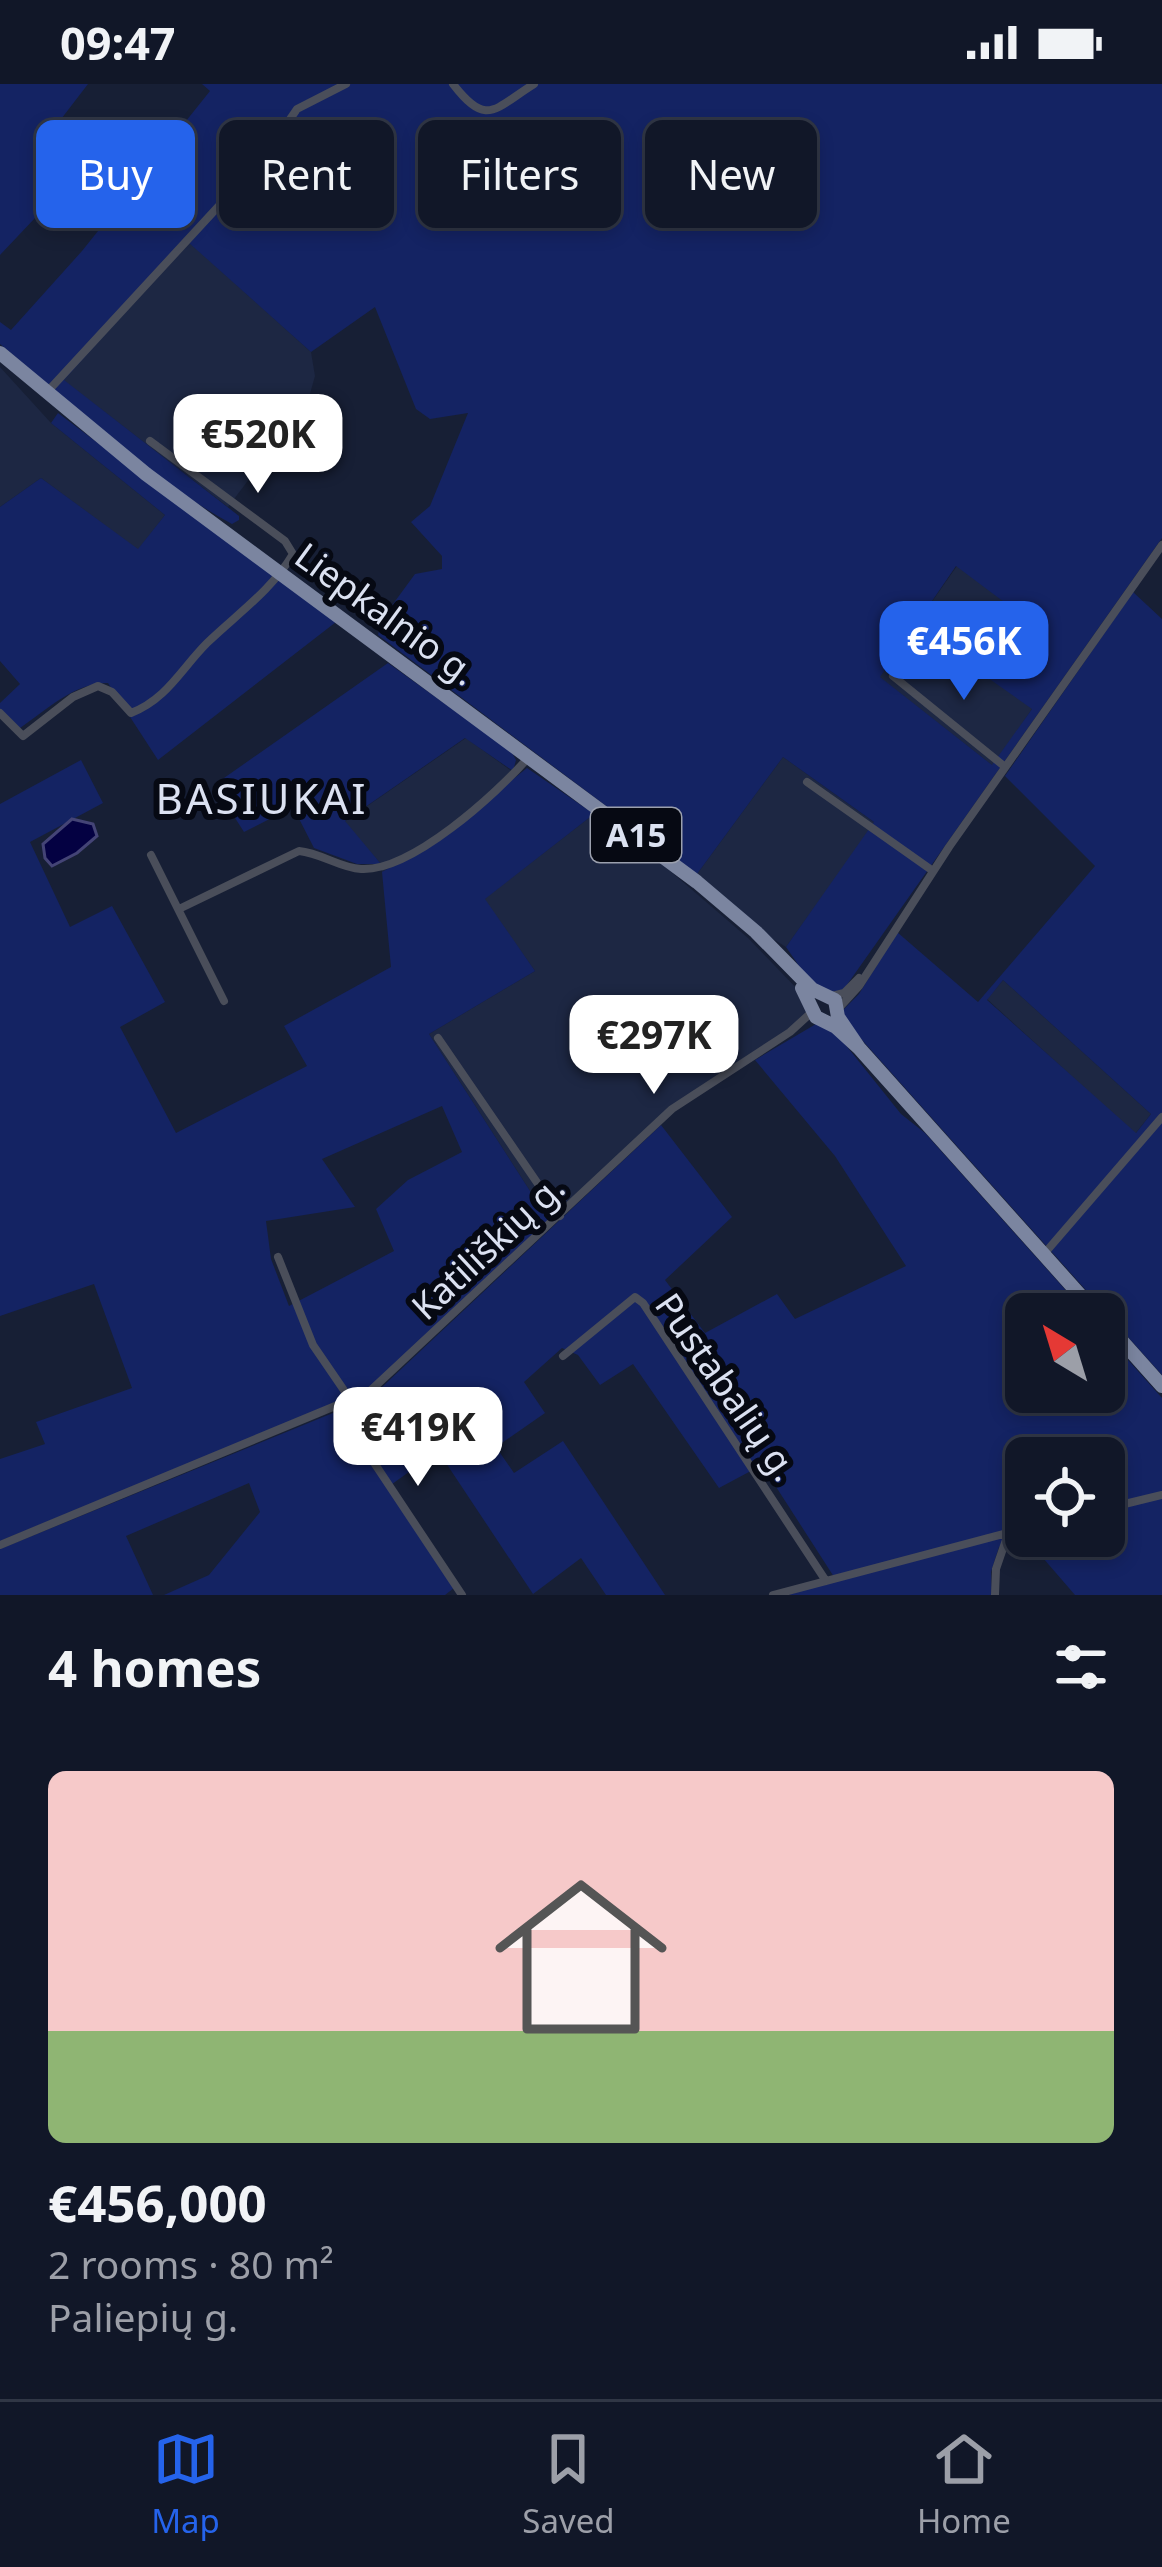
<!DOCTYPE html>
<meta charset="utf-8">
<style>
:root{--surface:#111728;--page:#1e2434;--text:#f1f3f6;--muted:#9c9fa8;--line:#303645;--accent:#2563eb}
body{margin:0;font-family:"Noto Sans",sans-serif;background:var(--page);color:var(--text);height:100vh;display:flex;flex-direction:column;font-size:45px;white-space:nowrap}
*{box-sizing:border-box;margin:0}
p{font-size:39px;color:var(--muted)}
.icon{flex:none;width:66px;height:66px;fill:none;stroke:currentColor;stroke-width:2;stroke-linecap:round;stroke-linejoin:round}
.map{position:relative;height:1511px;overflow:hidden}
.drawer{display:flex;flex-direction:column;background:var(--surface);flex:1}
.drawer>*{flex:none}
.hud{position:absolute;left:36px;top:36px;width:1092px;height:108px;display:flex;gap:24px}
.needle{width:78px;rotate:322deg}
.buttons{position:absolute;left:1005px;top:1209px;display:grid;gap:24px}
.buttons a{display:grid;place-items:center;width:120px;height:120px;border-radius:18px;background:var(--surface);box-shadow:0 6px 18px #0003,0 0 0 3px var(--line);font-size:60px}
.price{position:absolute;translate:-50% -102px;padding:0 27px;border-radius:24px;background:#fff;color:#222;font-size:39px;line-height:78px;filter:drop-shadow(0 3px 6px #0008)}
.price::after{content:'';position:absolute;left:50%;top:72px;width:36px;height:27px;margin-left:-18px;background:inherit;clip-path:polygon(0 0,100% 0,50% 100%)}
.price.on{background:var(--accent);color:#fff}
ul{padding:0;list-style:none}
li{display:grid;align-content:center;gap:24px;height:636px;padding:0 48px}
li+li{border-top:3px solid var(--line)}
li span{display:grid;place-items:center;height:372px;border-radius:18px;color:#555}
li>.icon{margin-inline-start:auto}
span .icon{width:216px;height:216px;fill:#fffc;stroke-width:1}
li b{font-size:51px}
h2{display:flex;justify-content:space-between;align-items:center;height:144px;padding:0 48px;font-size:51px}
.tag{padding:0 42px;border-radius:18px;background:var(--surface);box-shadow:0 6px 18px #0003,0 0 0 3px var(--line);font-size:42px;line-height:108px}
.tag.on{background:var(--accent);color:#fff}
.status{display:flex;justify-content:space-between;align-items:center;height:84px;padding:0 60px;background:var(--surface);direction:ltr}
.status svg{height:33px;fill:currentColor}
.tabs{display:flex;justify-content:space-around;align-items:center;height:168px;border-top:3px solid var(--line);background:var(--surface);font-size:33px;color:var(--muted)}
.tabs a{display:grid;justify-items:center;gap:6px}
.tabs .on{color:var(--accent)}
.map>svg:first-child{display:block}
.built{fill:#1d2743}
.green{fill:#142363;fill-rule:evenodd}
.water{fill:#040142;stroke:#444476;stroke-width:3}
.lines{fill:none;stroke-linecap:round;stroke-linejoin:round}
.minor{stroke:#4a4e5a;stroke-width:8}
.trunk{stroke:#7b85a0;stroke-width:14}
.labels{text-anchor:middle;stroke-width:12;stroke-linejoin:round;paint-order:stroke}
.shield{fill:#060913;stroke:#9ba0ae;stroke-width:3}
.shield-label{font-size:33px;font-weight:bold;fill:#dbe1f1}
.street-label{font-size:36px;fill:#dbe1f1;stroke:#060913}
.quarter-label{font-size:42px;letter-spacing:3px;fill:#dbe1f1;stroke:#060913}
</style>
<div class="status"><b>09:47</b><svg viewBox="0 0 49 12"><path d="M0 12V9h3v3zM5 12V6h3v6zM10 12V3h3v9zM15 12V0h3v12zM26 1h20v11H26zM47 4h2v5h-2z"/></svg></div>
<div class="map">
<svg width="1162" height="1511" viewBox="0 0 1162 1511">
<rect width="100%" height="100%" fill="#171f35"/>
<!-- built -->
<path class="built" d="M189 158 311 268 315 292 308 317 228 423 63 296Z
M0 283 51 339 165 431 138 466 41 394 0 423Z
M957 482 1021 530 1032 625 993 682 879 593Z
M466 654 517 691 436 757 382 788 381 780 344 738Z
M783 673 875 739 786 863 760 847 697 790Z
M594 730 669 786 748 854 804 912 810 925 790 944 673 1021 550 1138 429 950 535 887 484 815Z
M1003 896 1151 1030 1135 1050 987 915Z"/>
<!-- green -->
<path class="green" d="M0 0H88L55 43 84 65 81 72 35 134 0 171Z
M202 0H1162V454L844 905 834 908 810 898 786 863 874 738 783 673 697 790 378 551 382 535 415 490 442 485V472L411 438 430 422 468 329 430 335 416 325 375 223 311 268 188 158 64 296 239 432V436L232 440C147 394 74 322 0 260V238L11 246 82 167 210 7ZM956 482 1020 530 981 589 1032 625 992 681 880 593Z
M58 329 336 538 158 676 108 599C75 598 45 627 20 644L0 625V619L20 600 0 577V423L41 394 138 465 165 431 51 339Z
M1133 508 1162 535V1291L854 947 842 927 859 910 897 848 978 918 1095 782 1005 692ZM1003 896 1151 1030 1136 1049 987 916Z
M388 579 511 667 516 676 513 687 465 654 345 737 381 780H357L314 764 293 723 244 748 214 701Z
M81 676 103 719 30 758 70 843 112 822 165 918 120 943 176 1049 307 982 284 942 391 883 382 788 436 757 527 684 594 730 485 815 535 887 429 950 550 1138 366 1307 0 1457V1375L45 1360 36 1338 132 1304 94 1200 0 1232V720ZM442 1022 462 1068 408 1096 376 1125 394 1167 289 1222 271 1175 266 1137 355 1123 322 1075Z
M816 940 832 944 901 1030 925 1049 1087 1230H1026V1308H1104V1249L1162 1314V1511H1075L1024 1452 999 1463 991 1488 992 1511H788L836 1496 762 1381 719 1404 633 1280 600 1301 578 1271 562 1264 524 1298 545 1329 496 1363 514 1389 563 1357 665 1511H606L581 1474 533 1510 438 1367 388 1403 454 1504 445 1511H164L209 1491 260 1428 249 1399 126 1452 153 1511H0V1465L355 1320 380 1305 661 1041 732 1133 665 1196 705 1249 777 1210 795 1235 906 1182 835 1072 755 976ZM1026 1374H1104V1452H1026Z"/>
<!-- water -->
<path class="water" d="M72 735 93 740 97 752 77 769 52 782 45 774 43 760Z"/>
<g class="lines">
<!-- minor -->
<path class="minor" d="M453 0C487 44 494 25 534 0
M48 307 264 73 297 25 346 0
M893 592 1004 682
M0 629 23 652 73 613 98 602 112 608 131 629C167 615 181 585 207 559 237 530 271 507 293 470L285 457 150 357
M807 698 933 787
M151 771 224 917
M179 825 299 767C321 769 340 784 361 785 411 788 496 710 528 674
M832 912 844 909 859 894
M838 925 859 902 949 763 1162 461
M438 954 560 1132
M1044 1170 1162 1033
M278 1173 313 1261 352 1318
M563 1272 635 1213 643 1219 826 1497
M337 1323 462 1511
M1104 1425 1162 1411
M0 1461 369 1308 672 1025 790 948 813 927
M773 1511 1026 1444
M995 1511 996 1485 1008 1450"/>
<!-- trunk -->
<path class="trunk" d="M0 269 146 390 697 798 756 848 812 905 835 916 838 933 859 964
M802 904 816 933 836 943 859 964 1097 1230
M1104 1237 1162 1302"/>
</g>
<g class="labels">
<!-- shield labels -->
<rect class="shield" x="591" y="724" width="90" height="54" rx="9"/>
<g class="shield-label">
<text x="636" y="763">A15</text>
</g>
<!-- street labels -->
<g class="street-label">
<text transform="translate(386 530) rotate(36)" y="13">Liepkalnio g.</text>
<text transform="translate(488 1163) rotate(-43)" y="13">Katiliškių g.</text>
<text transform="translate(727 1303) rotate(55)" y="13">Pustabalių g.</text>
</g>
<!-- quarter labels -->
<g class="quarter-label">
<text x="262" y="730">BASIUKAI</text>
</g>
</g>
</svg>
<div class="buttons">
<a><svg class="needle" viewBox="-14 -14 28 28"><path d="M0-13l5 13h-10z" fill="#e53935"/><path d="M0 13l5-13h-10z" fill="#9c9fa8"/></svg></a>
<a><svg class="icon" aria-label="locate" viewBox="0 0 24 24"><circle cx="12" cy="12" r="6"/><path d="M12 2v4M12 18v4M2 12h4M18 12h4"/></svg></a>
</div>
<b class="price" style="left:258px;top:412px">€520K</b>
<b class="price on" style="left:964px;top:619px">€456K</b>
<b class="price" style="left:654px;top:1013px">€297K</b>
<b class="price" style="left:418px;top:1405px">€419K</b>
<div class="hud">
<a class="tag on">Buy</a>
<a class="tag">Rent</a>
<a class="tag">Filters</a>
<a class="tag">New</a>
</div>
</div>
<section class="drawer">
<h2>4 homes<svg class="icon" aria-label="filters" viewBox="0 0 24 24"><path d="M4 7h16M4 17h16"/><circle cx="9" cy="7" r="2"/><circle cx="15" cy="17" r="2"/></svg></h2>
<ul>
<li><span style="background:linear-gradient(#f6c9c9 70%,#8fb573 0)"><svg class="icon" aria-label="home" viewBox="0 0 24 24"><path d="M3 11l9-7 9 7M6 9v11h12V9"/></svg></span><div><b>€456,000</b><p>2 rooms · 80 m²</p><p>Paliepių g.</p></div></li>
</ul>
</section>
<nav class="tabs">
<a class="on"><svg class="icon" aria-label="map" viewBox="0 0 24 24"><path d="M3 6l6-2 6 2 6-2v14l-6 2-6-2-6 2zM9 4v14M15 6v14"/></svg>Map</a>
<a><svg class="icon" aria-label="saved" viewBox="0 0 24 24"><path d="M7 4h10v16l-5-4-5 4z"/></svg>Saved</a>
<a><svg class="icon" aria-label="home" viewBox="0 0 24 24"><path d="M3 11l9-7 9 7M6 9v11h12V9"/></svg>Home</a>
</nav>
